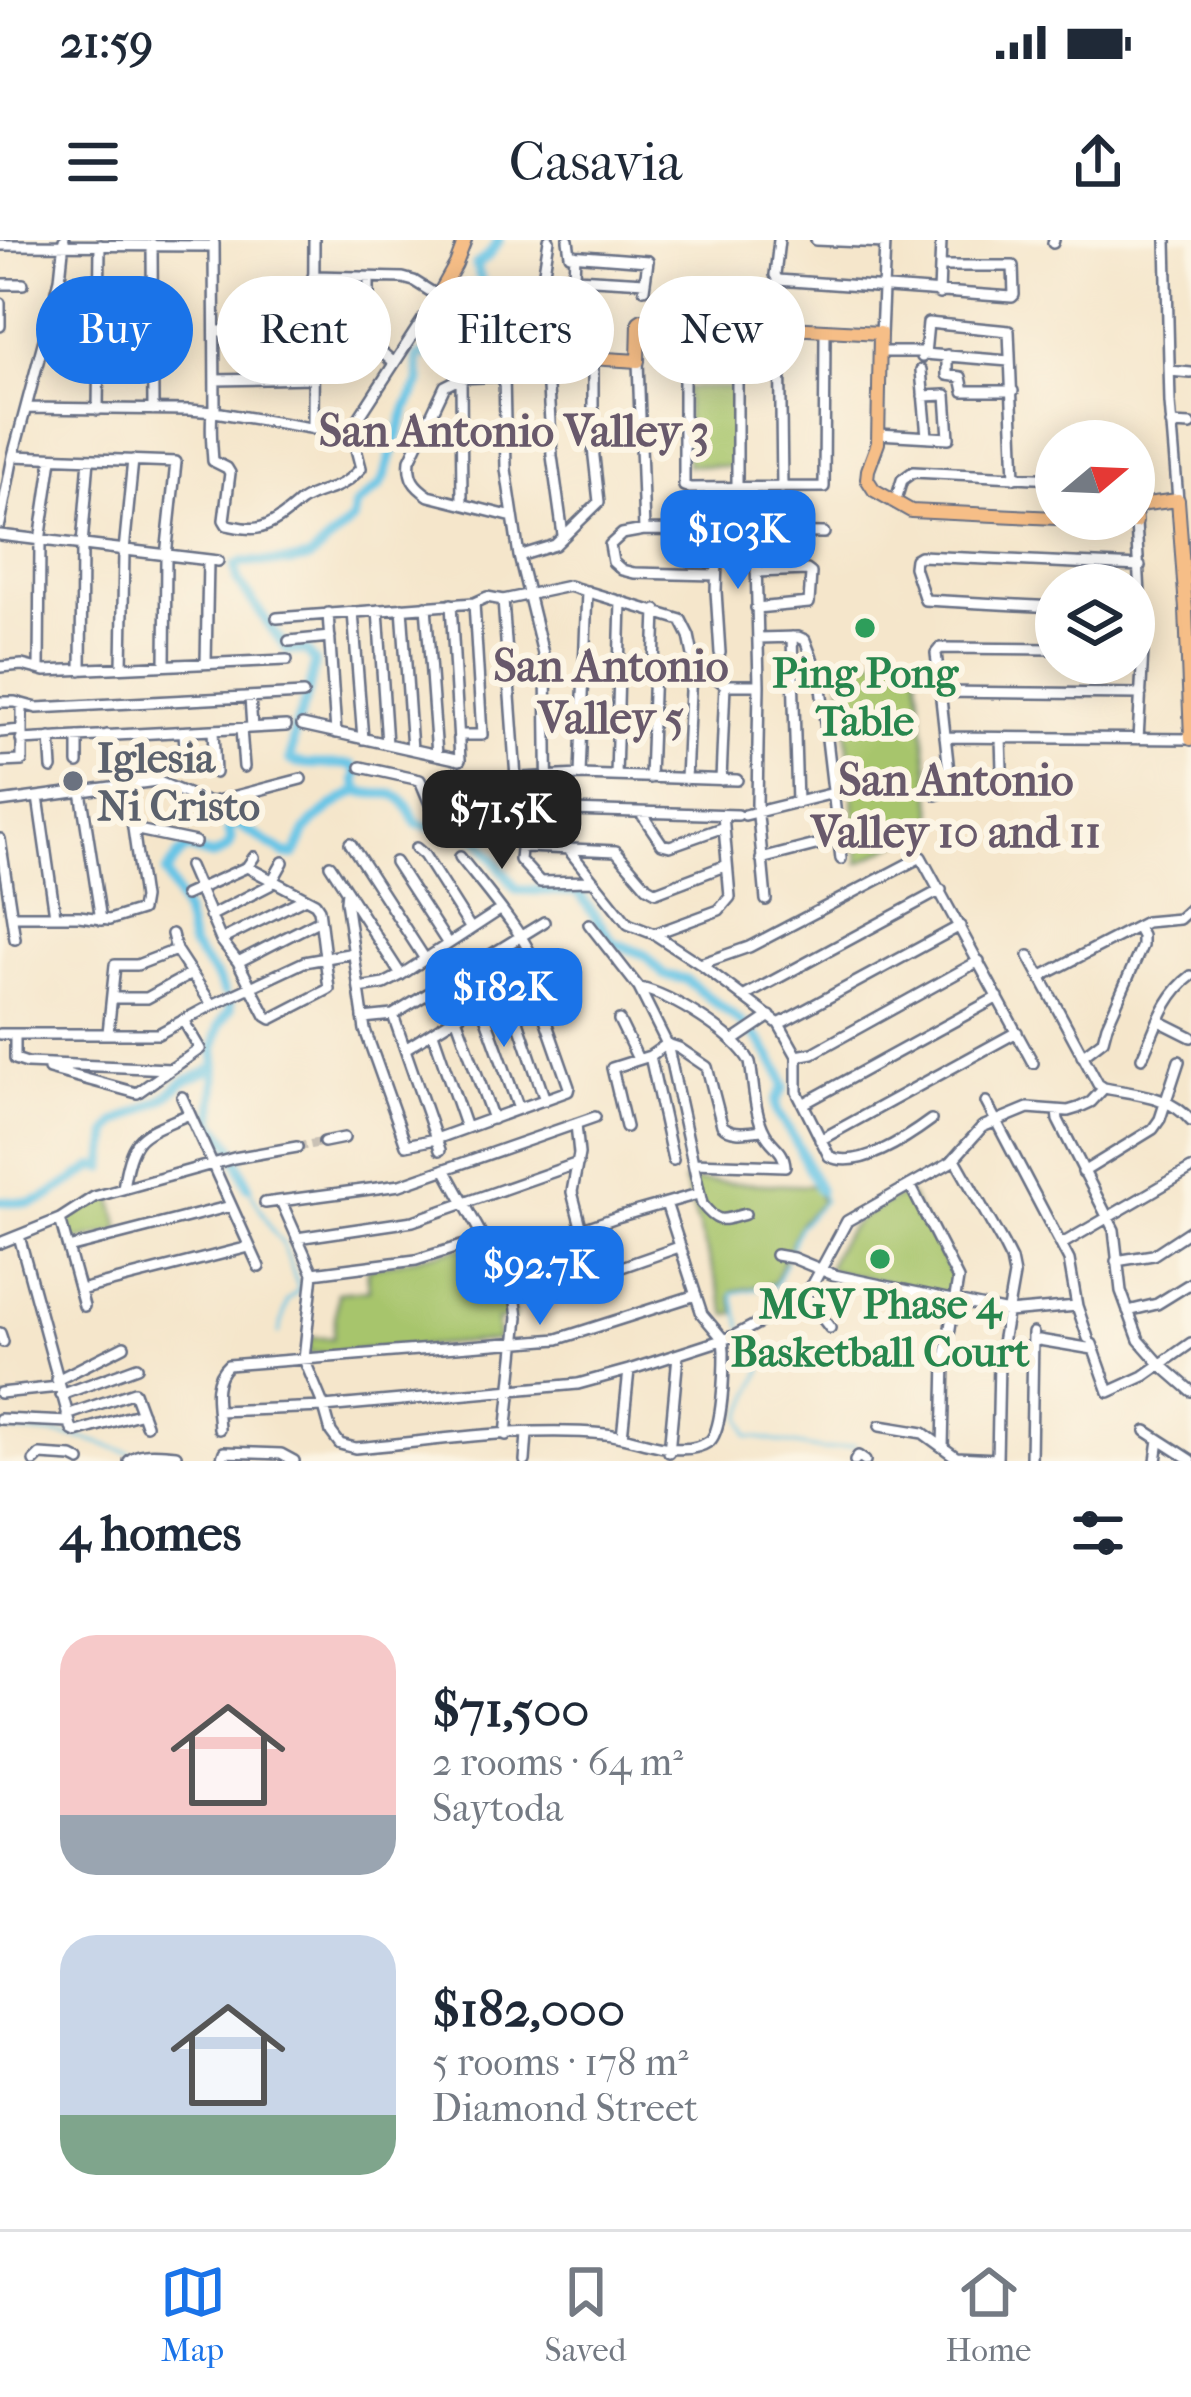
<!DOCTYPE html>
<meta charset="utf-8">
<style>
:root{--surface:#fff;--page:#f2f2f3;--text:#1f2937;--muted:#747a83;--line:#e0e1e3;--accent:#1a73e8}
body{margin:0;font-family:"IM FELL French Canon",serif;background:var(--page);color:var(--text);height:100vh;display:flex;flex-direction:column;font-size:45px;white-space:nowrap}
*{box-sizing:border-box;margin:0}
p{font-size:39px;color:var(--muted)}
.icon{flex:none;width:66px;height:66px;fill:none;stroke:currentColor;stroke-width:2;stroke-linecap:round;stroke-linejoin:round}
.map{position:relative;height:1221px;overflow:hidden}
.sheet{display:flex;flex-direction:column;background:var(--surface);flex:1}
.sheet>*{flex:none}
.banner{position:absolute;left:36px;top:36px;width:1119px;height:108px;display:flex;gap:24px}
.needle{width:78px;rotate:71deg}
.buttons{position:absolute;left:1035px;top:180px;display:grid;gap:24px}
.buttons a{display:grid;place-items:center;width:120px;height:120px;border-radius:50%;background:var(--surface);box-shadow:0 6px 30px #0003;font-size:60px}
.price{position:absolute;translate:-50% -102px;padding:0 27px;border-radius:24px;background:var(--accent);color:#fff;font-size:39px;line-height:78px;filter:drop-shadow(0 3px 6px #0008)}
.price::after{content:'';position:absolute;left:50%;top:72px;width:36px;height:27px;margin-left:-18px;background:inherit;clip-path:polygon(0 0,100% 0,50% 100%)}
.price.current{background:#222;color:#fff}
ul{padding:0;list-style:none}
li{display:flex;align-items:center;gap:36px;height:300px;padding:0 60px}
li span{display:grid;place-items:center;flex:none;width:336px;height:240px;border-radius:36px;color:#555}
li>.icon{margin-inline-start:auto}
span .icon{width:144px;height:144px;fill:#fffc;stroke-width:1}
li b{font-size:51px}
h2{display:flex;justify-content:space-between;align-items:center;height:144px;padding:0 60px;font-size:51px}
.tag{padding:0 42px;border-radius:54px;background:var(--surface);box-shadow:0 6px 30px #0003;font-size:42px;line-height:108px}
.tag.current{background:var(--accent);color:#fff}
.status{display:flex;justify-content:space-between;align-items:center;height:84px;padding:0 60px;background:var(--surface);direction:ltr}
.status svg{height:33px;fill:currentColor}
header{display:flex;justify-content:space-between;align-items:center;height:156px;padding:0 60px;background:var(--surface);font-size:54px;font-weight:600}
.menu{display:flex;justify-content:space-around;align-items:center;height:168px;border-top:3px solid var(--line);background:var(--surface);font-size:33px;color:var(--muted)}
.menu a{display:grid;justify-items:center;gap:6px}
.menu .current{color:var(--accent)}
.map>svg:first-child{display:block}
.green{fill:#a7c56c;stroke:#617a65;stroke-width:3}
.lines{fill:none;stroke-linecap:round;stroke-linejoin:round}
.stream{stroke:#68c5e6;stroke-width:3}
.river{stroke:#68c5e6;stroke-width:10}
.minor-tunnel{stroke:#c9c1b5;stroke-width:9;stroke-dasharray:9 4.5;stroke-linecap:butt}
.minor-casing{stroke:#676f84;stroke-width:14}
.major-casing{stroke:#676f84;stroke-width:16}
.minor{stroke:#fff;stroke-width:9}
.major{stroke:#f6be87;stroke-width:12}
.leisure-dot{fill:#2e9e5b;stroke:#fcf5e5;stroke-width:4.5}
.worship-dot{fill:#6b7280;stroke:#fcf5e5;stroke-width:4.5}
.labels{text-anchor:middle;stroke-width:12;stroke-linejoin:round;paint-order:stroke}
.leisure-label{font-size:42px;font-weight:bold;fill:#27864d;stroke:#fcf5e5}
.worship-label{font-size:42px;font-weight:bold;fill:#5b616d;stroke:#fcf5e5;text-anchor:start}
.neighbourhood-label{font-size:45px;font-weight:bold;fill:#68596b;stroke:#fcf5e5}
</style>
<div class="status"><b>21:59</b><svg viewBox="0 0 49 12"><path d="M0 12V9h3v3zM5 12V6h3v6zM10 12V3h3v9zM15 12V0h3v12zM26 1h20v11H26zM47 4h2v5h-2z"/></svg></div>
<header><svg class="icon" aria-label="menu" viewBox="0 0 24 24"><path d="M4 6h16M4 12h16M4 18h16"/></svg>Casavia<svg class="icon" aria-label="share" viewBox="0 0 24 24"><path d="M12 15V3M7 8l5-5 5 5M5 13v7h14v-7"/></svg></header>
<div class="map">
<svg width="1191" height="1221" viewBox="0 0 1191 1221">
<rect width="100%" height="100%" fill="#fcf5e5"/>
<filter id="ink" filterUnits="userSpaceOnUse"><feTurbulence type="fractalNoise" baseFrequency=".00833" numOctaves="2"/><feDisplacementMap in="SourceGraphic" scale="24" xChannelSelector="R" yChannelSelector="G"/><feConvolveMatrix kernelMatrix="1 2 1 2 8 2 1 2 1" color-interpolation-filters="sRGB"/></filter>
<filter id="wash" filterUnits="userSpaceOnUse"><feTurbulence type="fractalNoise" baseFrequency=".004" numOctaves="4" result="noise"/><feDisplacementMap in="SourceGraphic" scale="48" xChannelSelector="R" yChannelSelector="G"/><feGaussianBlur stdDeviation="2.7" result="paint"/><feColorMatrix in="noise" values="0 0 0 0 0 0 0 0 0 0 0 0 0 0 0 0 0 1.4 0 .05"/><feComposite in="paint" operator="in"/></filter>
<g filter="url(#wash)">
<rect width="100%" height="100%" fill="#f5e6cb"/>
<!-- green -->
<path class="green" d="M686 148H734L733 227 687 225Z
M915 414 935 585 859 623 840 423Z
M684 941 815 946 821 962 801 982 774 1043 733 1051 731 1056 736 1073 727 1074Z
M904 954 911 957 955 1040 953 1056 831 1030 829 1025C849 978 861 978 904 954Z
M112 956 120 990 72 1002 66 980 94 962Z
M464 1007 473 1030 493 1024 512 1056 515 1078 497 1080 498 1100 308 1114 309 1098H333L338 1053 369 1050 367 1029Z"/>
<g class="lines">
<!-- stream -->
<path class="stream" d="M248 947 273 992 282 1002 299 1049 287 1062 279 1093
M789 1013 800 986 824 961 819 950
M742 1087 732 1053 775 1046 786 1022
M744 1096C748 1109 759 1116 762 1129L742 1177 748 1196 824 1210 855 1205
M0 1190C27 1192 55 1193 81 1198 98 1201 112 1209 130 1212"/>
<!-- river -->
<path class="river" d="M499 0 488 16 476 25 485 51 484 61 475 66H468C460 82 468 97 458 112 444 116 430 111 417 117L420 142 407 167 384 238 380 246 355 266 353 280 310 318 291 322H243L235 326 237 340 288 411 306 410 315 422 308 453 295 488 290 520C308 528 331 522 352 525L358 534 355 539 359 551C394 561 395 539 417 584L477 597 517 650 578 652 613 702 645 715 664 735 685 739 741 782 761 802 780 833 784 847 776 861 777 872 795 900 819 950
M224 752 217 738 192 706 184 671 166 633 178 616 187 608 212 616C224 611 237 605 228 591L235 583 286 614 294 615C301 607 301 596 308 588 317 576 345 556 359 551
M229 761 230 769 219 786 214 808 216 827 213 882 231 905 248 947
M0 961 30 963 45 958 95 926 104 928 109 893 116 883 163 859 183 842 216 827"/>
</g>
</g>
<g filter="url(#ink)">
<g class="lines">
<!-- minor-tunnel -->
<path class="minor-tunnel" d="M297 907 324 902"/>
<defs>
<path id="minor" d="M568 0 570 15 648 21 644 49
M779 0 775 35 778 40 1012 57 1014 55 1013 26H940
M816 0 885 3 881 95
M1166 0 1170 163 1178 260
M214 3 215 172
M1053 3 1054 0
M152 4 153 170
M0 5 214 6
M575 15 574 36 576 38 645 42
M544 31 549 0
M369 39V101
M0 44H23
M939 54 941 0
M0 63V86
M314 68 369 73
M684 84V246L690 248 824 247 825 90
M780 89 782 248
M215 91 314 90
M314 102 369 101 394 123
M880 112H922V117
M546 114 552 216 563 295
M924 114 1009 121
M925 114 928 83 1009 91 1015 238
M947 115V135L961 137 964 151H1013
M638 121 644 290
M921 130 927 196
M1170 131 1191 133
M504 136 461 138 445 146 410 220C408 238 414 246 429 256L513 277
M461 138 462 264
M215 140 314 138
M27 168 189 170 215 172 340 193 351 190 438 56 414 41 403 38 313 36
M98 170 100 5
M212 172C210 189 212 205 213 221L227 228 230 233 224 280 227 285C237 287 248 290 258 288 274 285 288 272 300 262 322 247 338 254 361 228L351 190
M1171 184 1191 185
M313 189 314 0
M878 194 949 198 946 155 923 156
M13 216 176 222 166 316 165 425
M737 248V87
M895 263 902 240 913 232 1056 239
M1136 282 1143 410 1138 499
M0 284 13 216 60 39 64 0
M718 292 716 351 720 413
M0 295 218 321
M519 316 555 305 599 262 593 208V85L592 78 586 73 514 67 505 75 503 88 506 229 519 316 546 426 548 584 628 684 654 694 700 724 779 784 797 816V852L829 916C858 931 908 897 931 880
M756 321 759 445 757 565 766 660
M716 335 634 333 622 330 613 322 610 305 622 294 644 290 824 293
M503 360 516 538
M426 366 437 515
M1056 367 925 360 914 327 915 319 920 316 1140 326
M402 368 412 509
M756 368 809 363 811 333 807 330 756 332
M378 370 387 504
M353 372 363 499
M328 373 336 493
M277 378 474 363 487 357 503 360 569 346 681 380 689 396 694 420 725 445H759
M792 397 797 563
M758 398 798 397 805 400 820 439 841 619
M289 401 330 397
M206 423 208 321
M0 427 22 425 45 431 287 420
M122 427 124 311 133 220
M39 429 40 301 52 219
M81 430 82 305 89 219
M940 452 1141 454
M250 457 252 488
M0 462H15L37 468 303 454
M302 485 460 520 451 364
M241 489 244 527
M213 491 215 533
M0 492 21 490
M184 492 186 524
M107 495 109 520
M459 495H482L474 363
M945 497 1191 499
M50 498 52 528
M21 500 286 486
M0 522 22 521V464
M78 523V497
M361 527 420 540 433 571 440 573 452 569 493 574 569 570 738 575
M580 535 587 351
M616 536 621 361
M650 538 656 370
M501 539 580 535 737 540
M686 539 691 429 694 420
M721 540 725 445
M951 550 936 413 940 408 1056 409
M81 551 101 680
M936 555 997 534 1002 529 1001 498
M38 557 55 675
M0 562 156 541 204 561 213 562 301 539
M452 569 448 560 454 534
M641 573 662 604 670 606 724 587
M745 575 842 551
M133 589 195 602
M0 599 15 699
M350 603 425 719
M416 608 424 615 471 689
M761 619 839 599
M395 622 448 704
M330 625 401 735
M189 626 221 700 238 722 266 776 271 779 329 749 319 669 315 663 247 627
M593 641 540 642 520 620 521 609 526 607 616 611 647 647 656 652 727 625
M347 651 346 661 365 790 406 905 436 899 568 851 569 847 528 730
M185 655 247 627 254 617
M12 676H79L109 680 141 670 143 658 127 546
M210 676 270 645 283 622
M589 684 639 748 667 804 702 964C718 984 721 981 745 974
M172 694 176 710 212 765
M654 694 719 670 730 657 723 575
M221 700 305 658
M1029 716 1098 844 1104 848C1135 854 1170 855 1191 881
M238 722 320 680
M700 724 749 707 921 617 1033 823
M1040 737 1146 682 1179 679 1191 668
M506 746 545 860
M359 748 384 744 401 735 500 670
M640 748C671 755 735 794 750 822 754 845 754 873 765 893 772 907 784 909 785 926L693 923
M743 757 941 650
M112 758H147L191 734
M480 762 519 869
M393 775 440 910
M456 777 493 879
M363 778 393 775 544 682
M619 780 638 819
M1159 781 1191 797
M779 784 960 686
M108 793 115 725H137L176 710
M433 793 466 888
M0 794H158L212 765 304 722 354 713
M15 794V819L27 823 171 829 200 809 183 780
M733 801 770 776
M405 809 506 746 534 724C531 702 477 639 460 617
M650 816 673 920
M797 816 813 813 979 721
M1082 816 1103 800 1107 785 1142 706V696L1137 687
M1142 818C1156 788 1164 756 1191 736
M49 829 137 853 171 829
M182 857 259 1027
M986 862 1069 1020 1077 1066 1088 1098
M803 864 998 757
M1057 871 1058 880 1114 990 1121 1051 1139 1100 1161 1125 1191 1151
M576 884 579 914 572 952 582 990
M626 887 612 828 650 816 667 804 679 808 707 827 722 885C732 896 749 891 763 890
M820 900 1017 792
M324 902 344 898
M955 919 1003 1004 1011 1020 1014 1035 999 1120 997 1221
M445 929 515 1055 518 1077 506 1195
M1083 932 1153 889 1160 879 1179 821
M910 945 958 1039 945 1119 943 1208
M123 948C132 892 140 896 189 874
M281 961 313 1033 304 1119 324 1167 331 1192 340 1204 355 1208C437 1201 523 1186 605 1194 638 1197 681 1221 710 1201 723 1188 724 1130 724 1111L723 1099 702 1074 666 963
M265 963 400 945 595 877
M60 979 84 1066
M19 996 72 1190 76 1192 142 1173
M297 998 413 981 578 923
M0 1003 60 979 94 957 234 918 297 907
M1062 1004 1191 929
M68 1008 231 966
M776 1015 793 1018 834 1035 1008 1072 1077 1066
M1116 1021 1153 1015 1191 990
M313 1033 416 1020 484 999 551 1000 617 977 698 954
M80 1050 249 1007
M804 1054 830 1088
M515 1055 550 1052 679 1007
M1128 1071 1157 1064 1191 1043
M0 1093 3 1102
M1033 1102 1039 1100 1093 1109
M1092 1104 1109 1152 1144 1136 1191 1103
M57 1140 124 1106
M0 1153 59 1147
M61 1155 137 1127
M218 1171 324 1167 578 1144 629 1130 734 1096 787 1068 804 1054 813 1044 847 981 951 922 982 887 1028 868 1068 871 1078 868 1091 862 1104 848
M67 1175 134 1152 146 1185
M0 1179 69 1182
M880 1186 923 1193 956 1217 997 1219
M219 1189C218 1167 210 1141 228 1125L558 1099 696 1055
M1146 1191 1191 1220
M622 1197 629 1130
M669 1212 678 1115
M34 1221 40 1215 72 1217 80 1221
M129 1221C139 1210 162 1214 176 1215L174 1221
M221 1221 224 1212 281 1214 294 1221
M525 1221 527 1194
M855 1221 858 1216 865 1221
M1031 1221 1033 1093
M1156 1221 1159 1200"/>
<path id="major" d="M465 0 456 24 438 56 522 107 558 116 638 121 639 82 642 80 880 93 878 203 868 230 867 239 874 250 911 271 1056 278
M1068 279 1136 282 1135 268 1146 264 1178 260 1186 369 1191 499"/>
</defs>
<!-- minor casing -->
<use href="#minor" class="minor-casing"/>
<!-- major casing -->
<use href="#major" class="major-casing"/>
<!-- minor -->
<use href="#minor" class="minor"/>
<!-- major -->
<use href="#major" class="major"/>
</g>
</g>
<!-- markers -->
<g class="leisure-dot">
<circle cx="865" cy="388" r="12"/>
<circle cx="880" cy="1019" r="12"/>
</g>
<circle class="worship-dot" cx="73" cy="541" r="12"/>
<g class="labels">
<!-- leisure labels -->
<g class="leisure-label">
<text x="865" y="447">Ping Pong<tspan x="865" dy="48">Table</tspan></text>
<text x="880" y="1078">MGV Phase 4<tspan x="880" dy="48">Basketball Court</tspan></text>
</g>
<!-- worship labels -->
<g class="worship-label">
<text x="97" y="532">Iglesia<tspan x="97" dy="48">Ni Cristo</tspan></text>
</g>
<!-- neighbourhood labels -->
<g class="neighbourhood-label">
<text x="514" y="206">San Antonio Valley 3</text>
<text x="611" y="441">San Antonio<tspan x="611" dy="52">Valley 5</tspan></text>
<text x="956" y="555">San Antonio<tspan x="956" dy="52">Valley 10 and 11</tspan></text>
</g>
</g>
</svg>
<div class="buttons">
<a><svg class="needle" viewBox="-14 -14 28 28"><path d="M0-13l5 13h-10z" fill="#e53935"/><path d="M0 13l5-13h-10z" fill="#747a83"/></svg></a>
<a><svg class="icon" aria-label="layers" viewBox="0 0 24 24"><path d="M12 4l9 5-9 5-9-5zM3 14l9 5 9-5"/></svg></a>
</div>
<b class="price" style="left:738px;top:352px">$103K</b>
<b class="price current" style="left:502px;top:632px">$71.5K</b>
<b class="price" style="left:504px;top:810px">$182K</b>
<b class="price" style="left:540px;top:1088px">$92.7K</b>
<div class="banner">
<a class="tag current">Buy</a>
<a class="tag">Rent</a>
<a class="tag">Filters</a>
<a class="tag">New</a>
</div>
</div>
<section class="sheet">
<h2>4 homes<svg class="icon" aria-label="filters" viewBox="0 0 24 24"><path d="M4 7h16M4 17h16"/><circle cx="9" cy="7" r="2"/><circle cx="15" cy="17" r="2"/></svg></h2>
<ul>
<li><span style="background:linear-gradient(#f6c9c9 75%,#9aa5b1 0)"><svg class="icon" aria-label="home" viewBox="0 0 24 24"><path d="M3 11l9-7 9 7M6 9v11h12V9"/></svg></span><div><b>$71,500</b><p>2 rooms · 64 m²</p><p>Saytoda</p></div></li>
<li><span style="background:linear-gradient(#c9d6e8 75%,#7fa58c 0)"><svg class="icon" aria-label="home" viewBox="0 0 24 24"><path d="M3 11l9-7 9 7M6 9v11h12V9"/></svg></span><div><b>$182,000</b><p>5 rooms · 178 m²</p><p>Diamond Street</p></div></li>
</ul>
</section>
<nav class="menu">
<a class="current"><svg class="icon" aria-label="map" viewBox="0 0 24 24"><path d="M3 6l6-2 6 2 6-2v14l-6 2-6-2-6 2zM9 4v14M15 6v14"/></svg>Map</a>
<a><svg class="icon" aria-label="saved" viewBox="0 0 24 24"><path d="M7 4h10v16l-5-4-5 4z"/></svg>Saved</a>
<a><svg class="icon" aria-label="home" viewBox="0 0 24 24"><path d="M3 11l9-7 9 7M6 9v11h12V9"/></svg>Home</a>
</nav>
